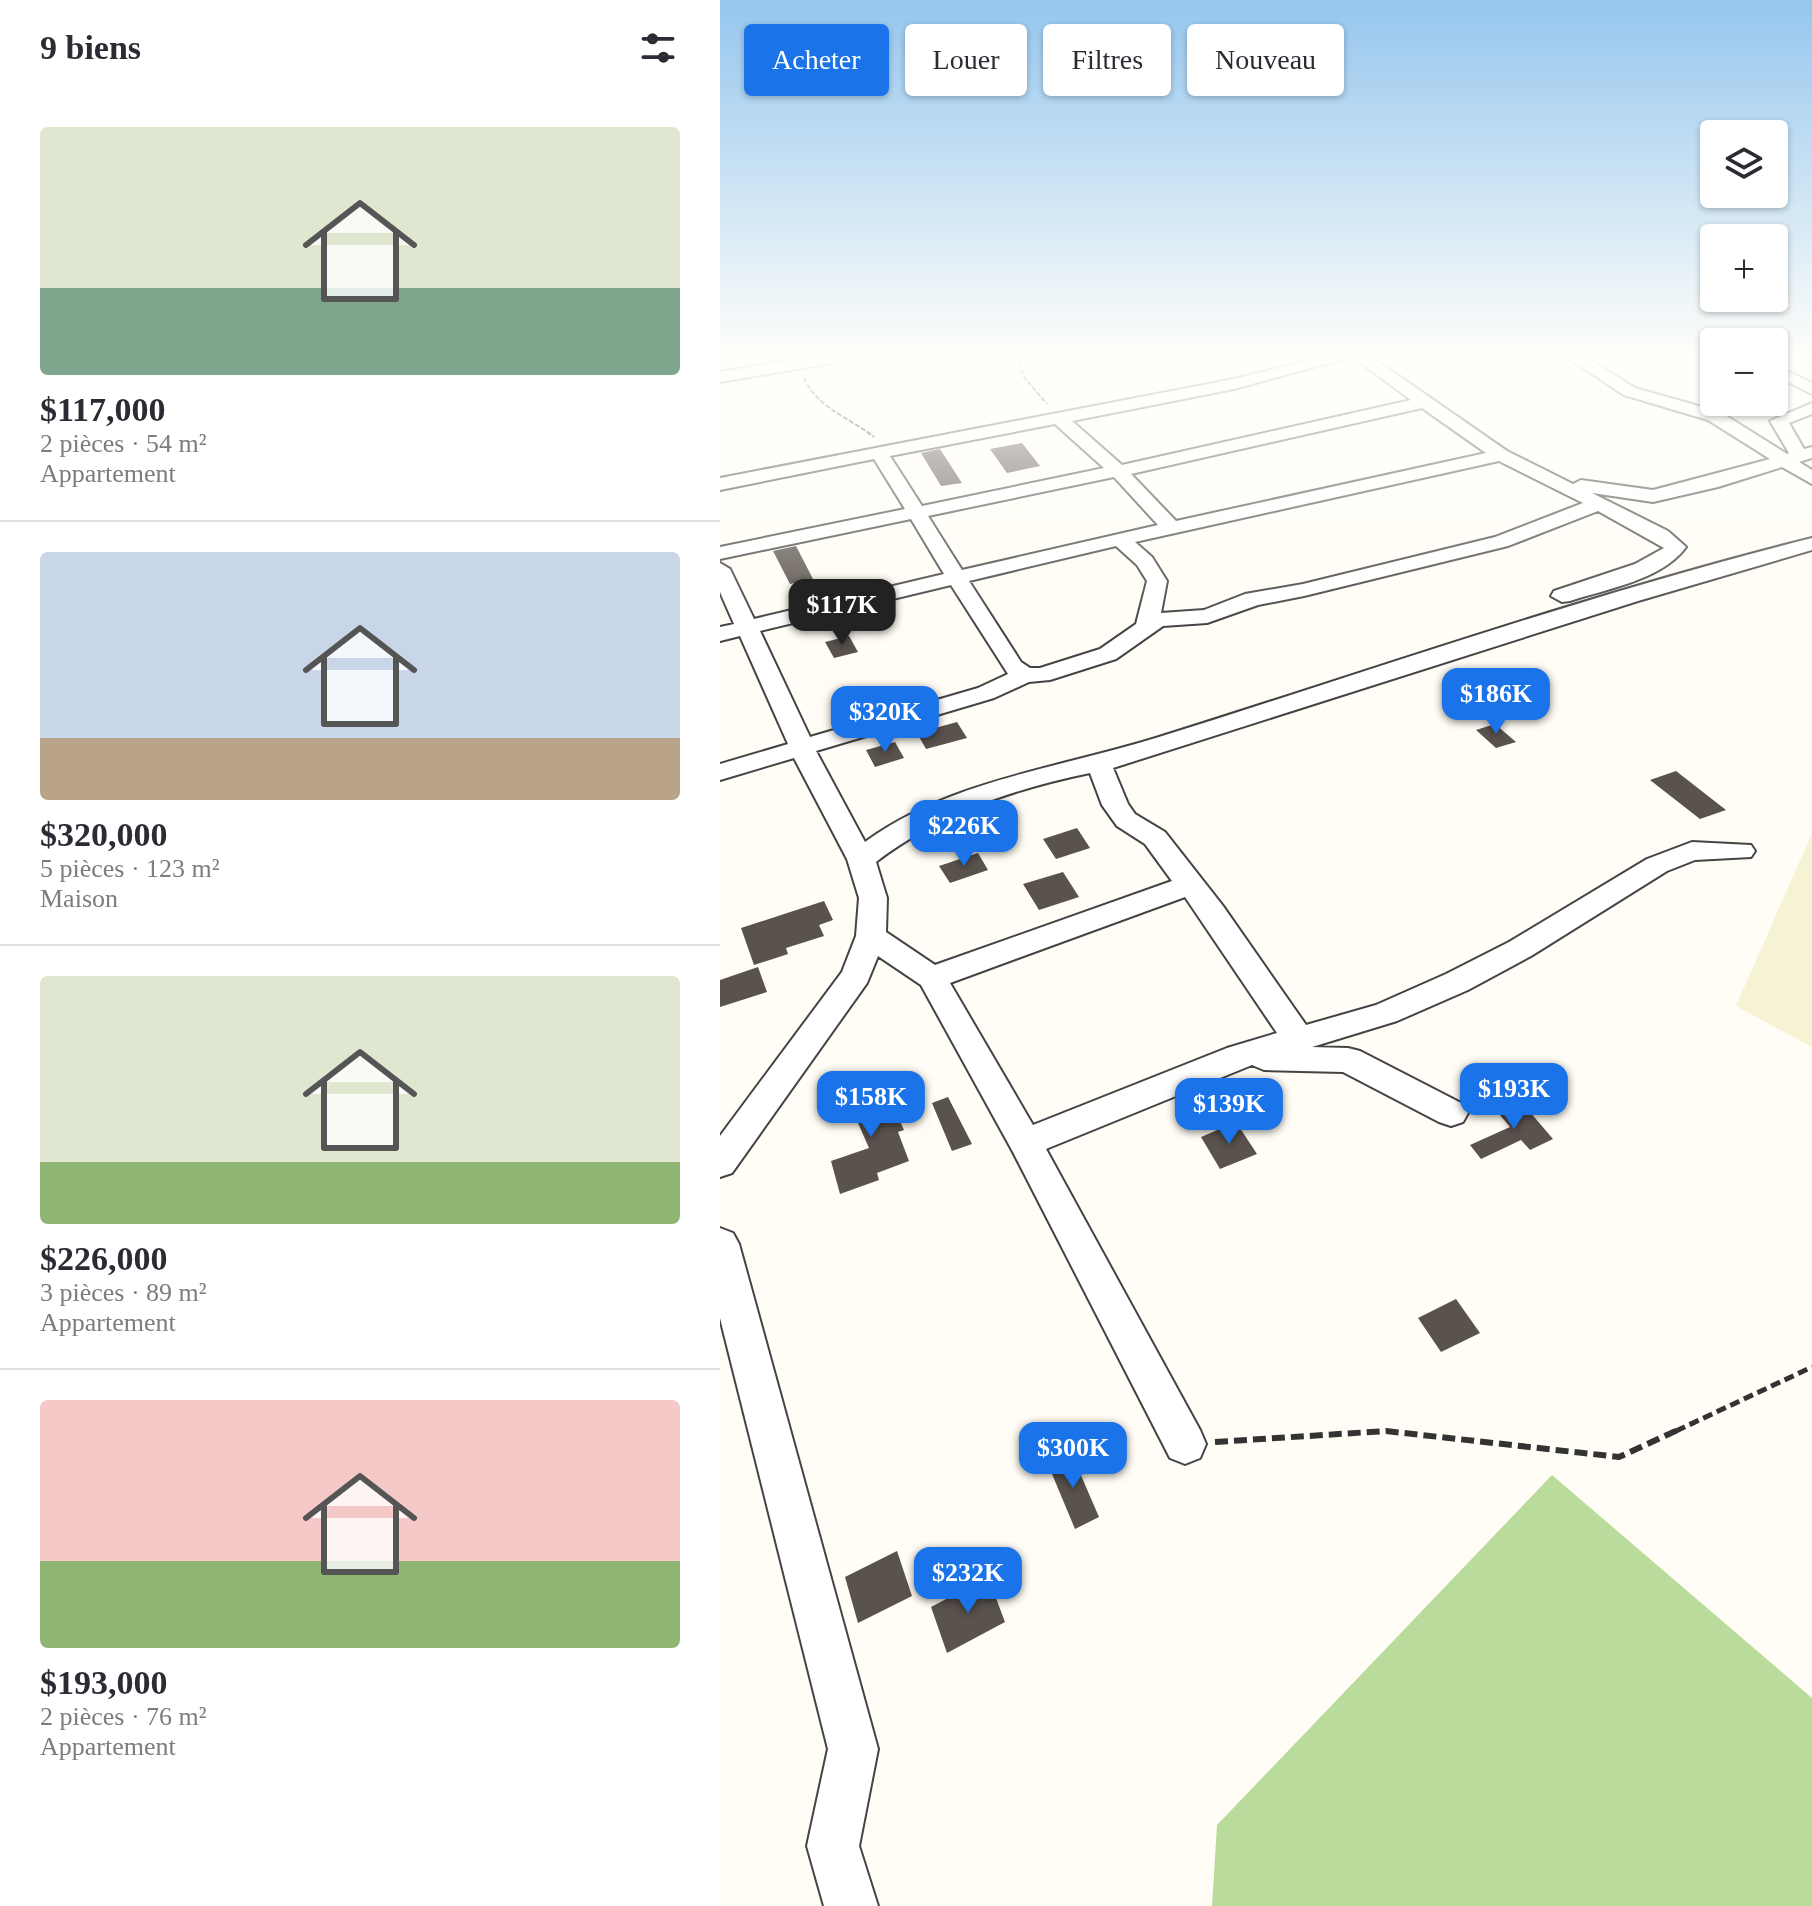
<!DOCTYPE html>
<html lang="fr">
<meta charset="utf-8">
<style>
:root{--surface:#fff;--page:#f2f2f3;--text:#2b2b33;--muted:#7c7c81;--line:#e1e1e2;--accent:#1a73e8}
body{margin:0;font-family:Georgia,serif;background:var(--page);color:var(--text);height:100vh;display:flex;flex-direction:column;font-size:30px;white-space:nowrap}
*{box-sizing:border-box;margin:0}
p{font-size:26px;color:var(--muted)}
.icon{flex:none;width:44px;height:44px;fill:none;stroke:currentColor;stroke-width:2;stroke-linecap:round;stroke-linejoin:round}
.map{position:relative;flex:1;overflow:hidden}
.side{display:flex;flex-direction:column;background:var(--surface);width:720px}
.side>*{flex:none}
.banner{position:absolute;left:24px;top:24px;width:760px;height:72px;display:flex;gap:16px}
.fabs{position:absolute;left:980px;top:120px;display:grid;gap:16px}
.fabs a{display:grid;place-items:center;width:88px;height:88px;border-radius:8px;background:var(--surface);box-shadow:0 2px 6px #0004;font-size:40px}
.price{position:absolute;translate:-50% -68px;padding:0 18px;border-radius:16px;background:var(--accent);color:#fff;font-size:26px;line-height:52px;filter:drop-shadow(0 2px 4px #0008)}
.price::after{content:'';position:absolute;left:50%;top:48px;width:24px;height:18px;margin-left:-12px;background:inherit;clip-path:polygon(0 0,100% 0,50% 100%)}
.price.current{background:#222;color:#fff}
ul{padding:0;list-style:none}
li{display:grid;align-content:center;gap:16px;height:424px;padding:0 40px}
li+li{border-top:2px solid var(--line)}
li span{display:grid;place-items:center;height:248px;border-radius:8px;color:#555}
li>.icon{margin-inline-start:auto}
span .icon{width:144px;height:144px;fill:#fffc;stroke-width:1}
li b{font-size:34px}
h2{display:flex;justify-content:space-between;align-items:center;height:96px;padding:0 40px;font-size:34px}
.chip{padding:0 28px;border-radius:8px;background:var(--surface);box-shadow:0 2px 6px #0004;font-size:28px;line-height:72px}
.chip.current{background:var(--accent);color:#fff}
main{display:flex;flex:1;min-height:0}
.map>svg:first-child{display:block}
.farmland{fill:#f6f3d4}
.forest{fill:#b9dc9c}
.building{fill:#5a524d}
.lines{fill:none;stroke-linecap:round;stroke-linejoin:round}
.minor-casing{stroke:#444;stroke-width:4}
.path-far2{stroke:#333;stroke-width:2;stroke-dasharray:5 2;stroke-linecap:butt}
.path-far1{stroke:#333;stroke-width:5;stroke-dasharray:10 5;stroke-linecap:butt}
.path{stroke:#333;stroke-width:6;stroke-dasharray:13 6;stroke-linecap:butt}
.minor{fill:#fff;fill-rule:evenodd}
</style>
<main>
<section class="side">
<h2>9 biens<svg class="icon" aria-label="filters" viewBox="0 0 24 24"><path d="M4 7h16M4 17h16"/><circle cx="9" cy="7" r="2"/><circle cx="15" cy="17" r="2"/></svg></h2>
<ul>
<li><span style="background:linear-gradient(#dfe7d0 65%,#7fa58c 0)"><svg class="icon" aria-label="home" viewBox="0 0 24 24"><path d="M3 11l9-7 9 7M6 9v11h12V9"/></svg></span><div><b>$117,000</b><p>2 pièces · 54 m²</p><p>Appartement</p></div></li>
<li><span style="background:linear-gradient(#c9d6e8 75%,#b9a48a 0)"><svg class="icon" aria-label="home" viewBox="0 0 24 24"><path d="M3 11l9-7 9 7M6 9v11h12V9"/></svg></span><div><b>$320,000</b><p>5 pièces · 123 m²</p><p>Maison</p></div></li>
<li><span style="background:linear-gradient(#dfe7d0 75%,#8fb573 0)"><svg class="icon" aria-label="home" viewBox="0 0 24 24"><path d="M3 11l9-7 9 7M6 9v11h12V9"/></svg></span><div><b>$226,000</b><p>3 pièces · 89 m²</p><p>Appartement</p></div></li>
<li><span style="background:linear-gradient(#f6c9c9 65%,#8fb573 0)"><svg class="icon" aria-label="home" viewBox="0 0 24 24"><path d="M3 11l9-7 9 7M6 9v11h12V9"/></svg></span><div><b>$193,000</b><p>2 pièces · 76 m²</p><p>Appartement</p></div></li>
</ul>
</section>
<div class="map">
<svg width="1092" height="1906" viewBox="0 0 1092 1906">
<rect width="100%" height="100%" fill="#fffdf5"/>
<!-- farmland -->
<path class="farmland" d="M1092 833V1047L1016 1006Z"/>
<!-- forest -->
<path class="forest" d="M832 1475 1092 1698V1906H492L497 1825Z"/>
<!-- building -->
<path class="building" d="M302 443 320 466 287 473 270 449Z
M220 449 242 483 221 486 201 453Z
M76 546 93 579 70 584 53 551Z
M129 636 138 652 114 658 105 642Z
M237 722 247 738 206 749 197 733Z
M775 724 796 742 776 748 756 730Z
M175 742 184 758 155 767 146 750Z
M956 771 1006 810 980 819 930 780Z
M260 810 274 833 252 839 239 817Z
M357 828 370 848 336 859 323 839Z
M258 853 268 870 230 883 219 866Z
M343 872 359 897 319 910 303 884Z
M104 901 113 920 99 925 104 936 66 948 68 954 34 965 21 928Z
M38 967 47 992 0 1007V980Z
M161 1080 184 1130 178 1132 189 1161 157 1173 159 1180 120 1194 111 1161 149 1148 125 1093Z
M228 1097 252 1144 232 1151 212 1103Z
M798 1098 833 1139 810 1150 801 1140 761 1159 750 1145 790 1127 774 1108Z
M516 1122 537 1154 500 1169 481 1137Z
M736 1299 760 1333 721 1352 698 1318Z
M350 1450 379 1517 355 1529 327 1462Z
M177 1551 192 1596 138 1623 125 1577Z
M268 1577 285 1622 227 1653 211 1607Z"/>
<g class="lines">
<defs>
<path id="minor" d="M82 358H120L112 363 0 382V372Z
M599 358H627L514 389 352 421 402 465 691 400 634 358H653L787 451 853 484 861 480 933 490 1050 459 988 420 904 395 848 358H867L915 388 1000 412 1067 454 1069 453 1050 421 1092 403V414L1069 423 1084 449 1092 447V458L1079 462 1092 470V484L1062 467 998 487 933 502 872 493 948 531 966 547C942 580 886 589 850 601L842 602 831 596 834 591 915 564 944 548 878 511 788 546 584 596 538 605 487 623 443 626 396 659 330 680 309 682 274 698 96 751 145 842C230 780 341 768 439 737 656 669 872 593 1092 538V550L918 601 393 768 408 804 415 814 445 832 503 906 586 1025 656 1005 726 974 789 942 927 859 972 842 1031 845 1035 851 1031 857 975 860 947 871 811 956 748 990 677 1021 592 1047 628 1048 640 1051 743 1104 748 1113 743 1122 731 1126 719 1122 623 1072 544 1070 532 1065 326 1149 480 1430 486 1444 480 1458 465 1464 450 1458 293 1152 201 985 158 956 147 983 12 1173 0 1177V1136L122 972 136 936 139 898 127 859 74 758 0 780V764L68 744 20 636 0 641V627L14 624 0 592V563L10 569 34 619 224 574 191 519 0 559V547L185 509 154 459 0 490V478L514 379ZM702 408 766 453 456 521 411 474ZM335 424 384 468 202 506 170 456ZM779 461 863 503 775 537 583 584 525 594 484 610 441 613 447 581 432 557 415 542ZM394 477 438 525 242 570 208 516ZM396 546 417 565 427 581 416 624 380 649 320 668H310L301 662 249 581ZM231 585 288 674 258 688 90 737 40 631ZM370 773 382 805 397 826 425 844 452 881 215 965 166 932 167 898 156 862C219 814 293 789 370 773ZM465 897 557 1033 507 1048 313 1125 230 983Z
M1054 364 1092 383V394L1054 375Z
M0 1228 13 1233 19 1244 158 1749 139 1846 158 1906H104L87 1846 108 1749 0 1318Z"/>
</defs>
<!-- minor casing -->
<use href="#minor" class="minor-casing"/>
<!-- path-far2 -->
<path class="path-far2" d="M306 358 300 364 304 377 327 404
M1080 358 1092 361
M84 378C98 409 129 417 154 437"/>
<!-- path-far1 -->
<path class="path-far1" d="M956 1431 1092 1367"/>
<!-- path -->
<path class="path" d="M495 1442 666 1431 899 1457 960 1429"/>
<!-- minor -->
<use href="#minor" class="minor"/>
</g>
<!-- sky -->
<linearGradient id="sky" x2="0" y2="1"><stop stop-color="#95c6ee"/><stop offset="0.57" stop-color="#fffefa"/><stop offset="1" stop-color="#fffefa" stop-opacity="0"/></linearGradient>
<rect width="1092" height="625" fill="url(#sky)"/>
</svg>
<div class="fabs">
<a><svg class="icon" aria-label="layers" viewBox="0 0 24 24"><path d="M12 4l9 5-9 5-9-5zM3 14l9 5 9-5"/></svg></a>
<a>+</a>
<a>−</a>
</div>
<b class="price current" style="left:122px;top:647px">$117K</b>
<b class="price" style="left:776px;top:736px">$186K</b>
<b class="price" style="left:165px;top:754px">$320K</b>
<b class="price" style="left:244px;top:868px">$226K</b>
<b class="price" style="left:794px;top:1131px">$193K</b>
<b class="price" style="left:151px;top:1139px">$158K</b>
<b class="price" style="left:509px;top:1146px">$139K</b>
<b class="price" style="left:353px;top:1490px">$300K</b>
<b class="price" style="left:248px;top:1615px">$232K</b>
<div class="banner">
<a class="chip current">Acheter</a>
<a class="chip">Louer</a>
<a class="chip">Filtres</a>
<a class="chip">Nouveau</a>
</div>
</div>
</main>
